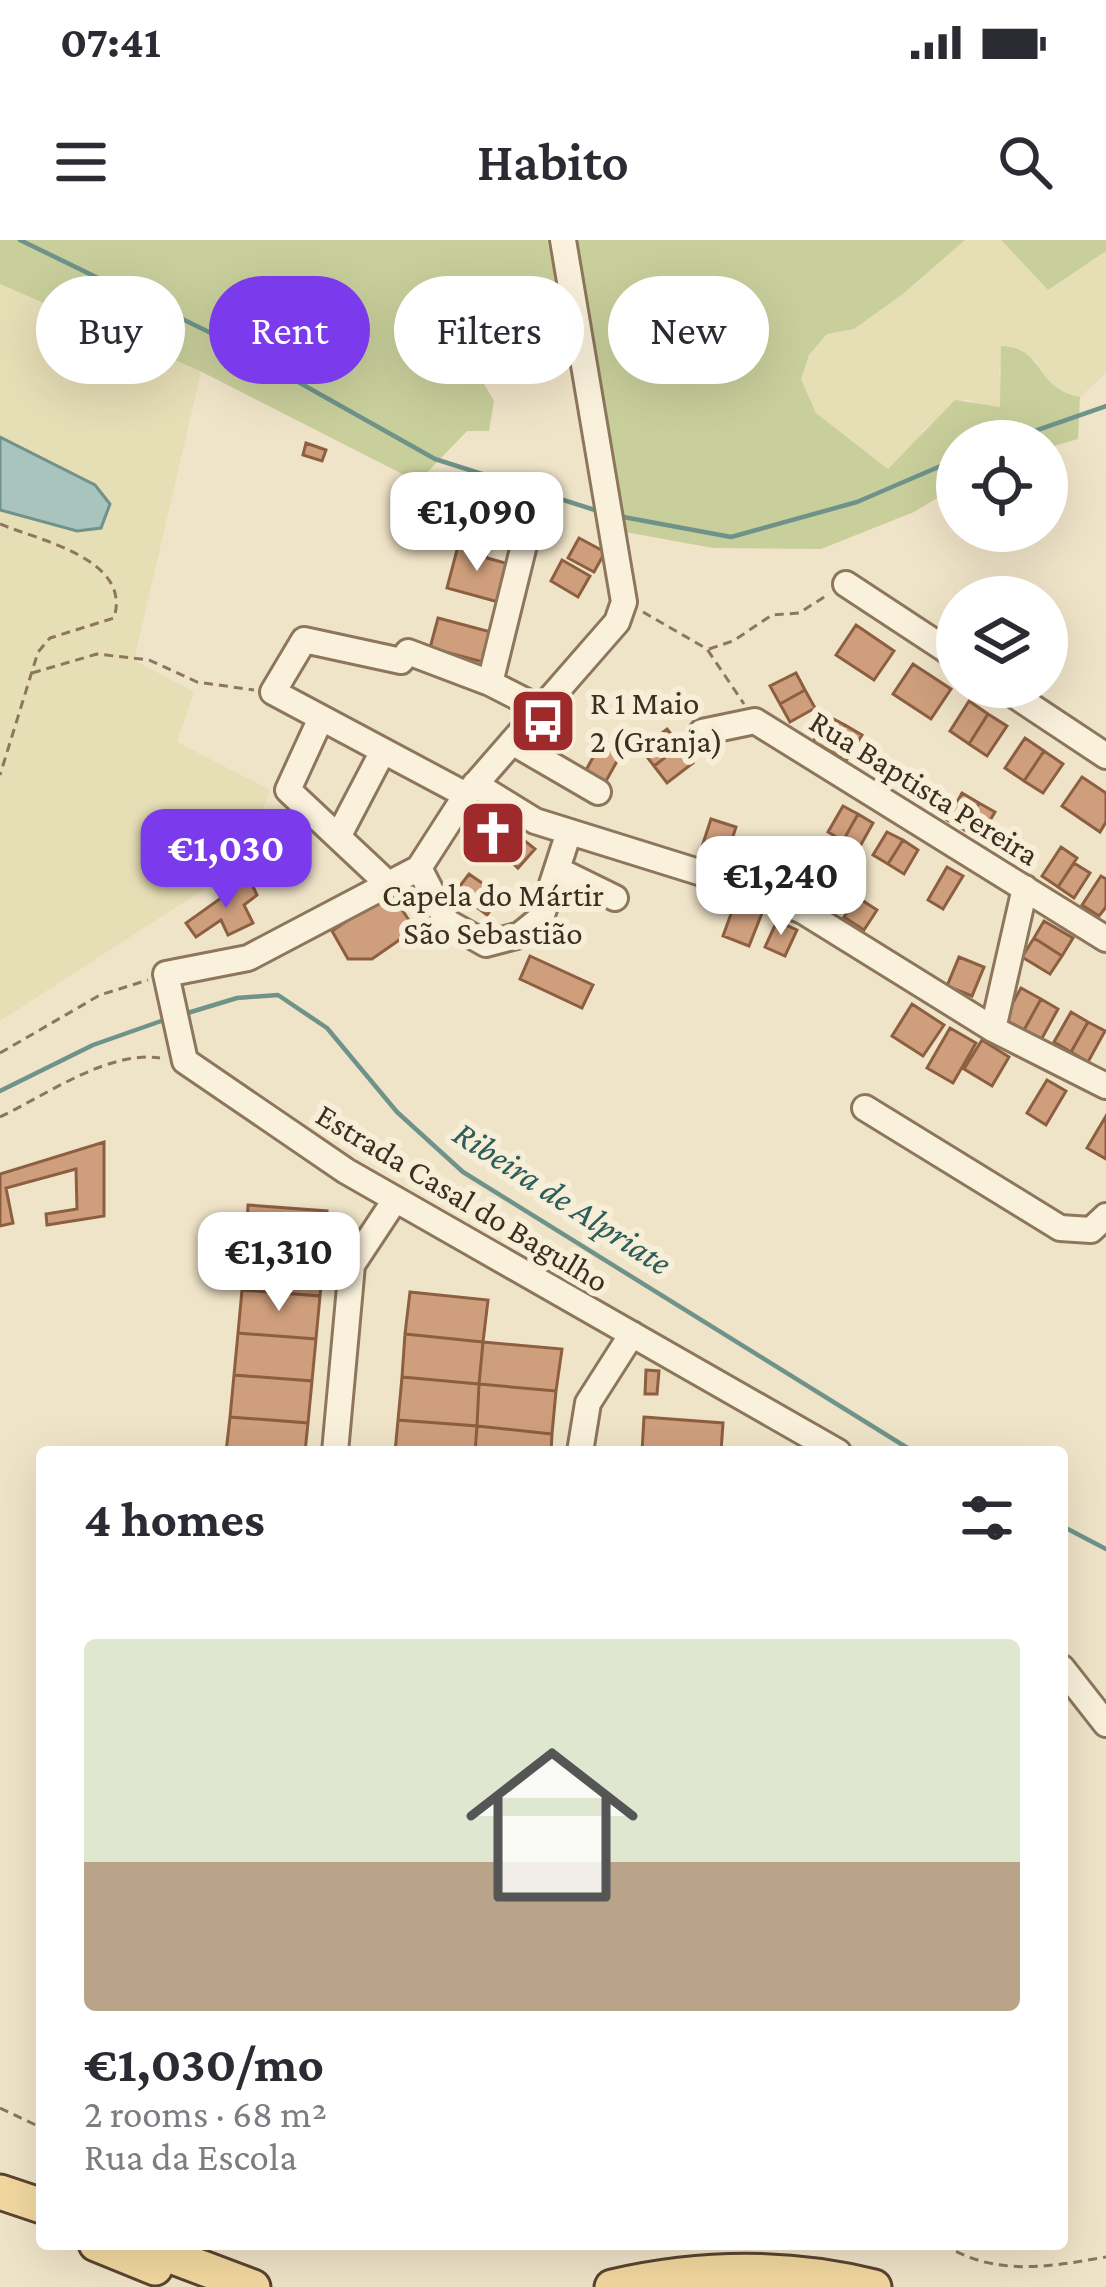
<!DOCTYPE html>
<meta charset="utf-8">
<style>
:root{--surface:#fff;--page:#f7f7f7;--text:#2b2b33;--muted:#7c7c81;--accent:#7c3aed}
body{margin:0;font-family:"Crimson Pro",serif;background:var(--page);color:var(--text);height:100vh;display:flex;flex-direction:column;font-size:45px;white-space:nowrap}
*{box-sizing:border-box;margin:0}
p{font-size:39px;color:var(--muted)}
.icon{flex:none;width:66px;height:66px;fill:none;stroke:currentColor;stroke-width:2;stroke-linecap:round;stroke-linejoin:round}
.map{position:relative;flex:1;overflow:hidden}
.drawer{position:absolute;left:36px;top:1206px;width:1032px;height:804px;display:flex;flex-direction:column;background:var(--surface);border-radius:12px;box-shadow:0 12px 48px #0002}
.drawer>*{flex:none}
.guide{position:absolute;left:36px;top:36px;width:1035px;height:108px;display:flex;gap:24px}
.buttons{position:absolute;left:936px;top:180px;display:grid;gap:24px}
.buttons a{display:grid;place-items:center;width:132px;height:132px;border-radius:50%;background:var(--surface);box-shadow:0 12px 48px #0002;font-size:60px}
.price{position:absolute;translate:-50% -102px;padding:0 27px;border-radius:24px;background:#fff;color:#222;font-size:39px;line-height:78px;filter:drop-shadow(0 3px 6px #0008)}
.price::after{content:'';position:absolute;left:50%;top:72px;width:36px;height:27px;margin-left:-18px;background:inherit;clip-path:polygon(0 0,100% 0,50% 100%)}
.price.selected{background:var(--accent);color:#fff}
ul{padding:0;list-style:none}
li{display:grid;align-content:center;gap:24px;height:636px;padding:0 48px}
li span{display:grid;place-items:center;height:372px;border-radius:12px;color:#555}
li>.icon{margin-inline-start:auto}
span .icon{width:216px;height:216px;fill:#fffc;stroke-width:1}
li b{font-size:51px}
h2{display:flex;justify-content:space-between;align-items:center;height:144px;padding:0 48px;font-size:51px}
.pill{padding:0 42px;border-radius:54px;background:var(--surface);box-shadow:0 12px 48px #0002;font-size:42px;line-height:108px}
.pill.selected{background:var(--accent);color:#fff}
.status{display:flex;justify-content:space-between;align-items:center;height:84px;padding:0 60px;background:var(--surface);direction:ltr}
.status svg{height:33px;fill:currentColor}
header{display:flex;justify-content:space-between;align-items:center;height:156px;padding:0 48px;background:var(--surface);font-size:54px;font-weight:600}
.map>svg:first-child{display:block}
.farmland{fill:#e6deb5}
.green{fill:#c9cf9b}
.water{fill:#a9c4bc;stroke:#6f938a;stroke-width:3}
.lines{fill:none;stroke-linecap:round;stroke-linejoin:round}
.stream{stroke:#6f938a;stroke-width:4.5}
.building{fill:#cf9f7d;stroke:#8d5f41;stroke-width:3}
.minor-casing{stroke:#8d765c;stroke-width:30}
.major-casing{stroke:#5b4430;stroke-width:39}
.path{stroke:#8d765c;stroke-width:3;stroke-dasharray:9 6;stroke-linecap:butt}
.minor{stroke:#faf1dc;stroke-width:24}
.major{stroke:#f3d9a0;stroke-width:33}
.labels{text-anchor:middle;stroke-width:12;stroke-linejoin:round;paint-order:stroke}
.poi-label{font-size:33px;fill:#3d2e20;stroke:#f7eed8;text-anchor:start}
.street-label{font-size:33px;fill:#3d2e20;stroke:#f7eed8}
.water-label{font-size:36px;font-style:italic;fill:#2f5d5a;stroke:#f7eed8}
</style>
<div class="status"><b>07:41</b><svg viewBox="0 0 49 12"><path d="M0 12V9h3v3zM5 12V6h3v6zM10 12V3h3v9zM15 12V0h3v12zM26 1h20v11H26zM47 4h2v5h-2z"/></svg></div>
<header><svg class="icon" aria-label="menu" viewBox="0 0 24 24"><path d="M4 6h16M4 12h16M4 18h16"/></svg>Habito<svg class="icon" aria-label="search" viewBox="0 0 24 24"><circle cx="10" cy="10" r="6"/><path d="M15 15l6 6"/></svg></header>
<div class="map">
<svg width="1106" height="2047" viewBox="0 0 1106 2047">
<rect width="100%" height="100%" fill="#f0e4c8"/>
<!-- farmland -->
<path class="farmland" d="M965 0H1001L1048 50 1106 11V133L1080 157 1062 154 1046 141 1035 120 998 129 1003 150 1000 167 983 166 966 159 924 189 916 203 888 229 816 173 801 139 809 115 827 94 854 89 903 54Z
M0 44 201 132 134 420 194 452 177 502 270 550 243 624 0 781Z"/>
<!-- green -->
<path class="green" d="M0 0H547L573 122 477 132 494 161 489 191H467L418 242 202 132 0 44Z
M577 0H965L903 54 854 89 827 94 809 115 801 139 816 173 888 229 955 160 1000 167 1001 106C1045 107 1034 149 1080 157L1078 199 1047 208V201H957V246L914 272 821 309 713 308 625 292Z
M1001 0H1106V11L1048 50Z"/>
<!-- water -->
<path class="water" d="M0 197 95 245 110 264 101 288 77 291 0 270Z"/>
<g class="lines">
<!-- stream -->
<path class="stream" d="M20 0 211 93 435 219 601 272
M1006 201 1106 166
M618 276 731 297 857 262 957 219
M181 775 237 758 278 755 327 788 397 872 463 932 914 1212
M0 851 93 805 164 780
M1062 1286 1106 1309"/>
</g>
<!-- building -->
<path class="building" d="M306 203 326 210 322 221 303 215Z
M579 298 605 312 594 332 568 318Z
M458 306 484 308 487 318 509 324 498 362 447 348Z
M562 320 590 336 578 357 551 341Z
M438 378 491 392 483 422 430 408Z
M856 385 894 411 874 440 836 415Z
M913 424 951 449 931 479 893 454Z
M796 433 805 450 780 464 770 446Z
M805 450 815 468 790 482 780 464Z
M969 461 988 474 969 504 950 491Z
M988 474 1007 486 987 516 969 504Z
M828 476 845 485 830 511 813 502Z
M548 481 571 494 555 521 533 508Z
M845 485 862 495 846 521 830 511Z
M667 489 680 506 654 526 641 509Z
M1025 498 1044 511 1024 541 1005 528Z
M601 503 621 514 601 550 581 539Z
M680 506 693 523 667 543 654 526Z
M1044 511 1063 524 1043 553 1024 541Z
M1082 537 1106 553V582L1100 592 1062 566Z
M962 553 979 563 963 589 947 580Z
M979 563 995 572 979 599 963 589Z
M843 566 858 574 843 601 828 592Z
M485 570 520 606 525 601 535 609 518 628 471 585Z
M858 574 873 583 858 610 843 601Z
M711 579 736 587 723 627 698 619Z
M887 592 903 600 888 624 873 615Z
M903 600 918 610 904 634 888 624Z
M1061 607 1077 618 1058 647 1042 636Z
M782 619 803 627 793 654 772 646Z
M1074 623 1090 633 1074 658 1058 647Z
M947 627 963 636 943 669 928 660Z
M469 634 485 645 471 663 456 651Z
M1101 636 1106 639V667L1099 676 1082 665Z
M249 638 257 655 244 665 253 683 228 695 221 680 196 697 186 683Z
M485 645 501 657 487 675 471 663Z
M390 652 415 689 372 719H348L332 691Z
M857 657 877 670 864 690 844 677Z
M735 663 762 673 749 706 723 696Z
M777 681 797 690 785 716 765 707Z
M1044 681 1073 698 1062 716 1034 698Z
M1034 698 1062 716 1050 734 1022 717Z
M530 716 593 745 582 768 520 739Z
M959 717 984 727 972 756 947 746Z
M1021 748 1041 759 1024 790 1004 779Z
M1041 759 1058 769 1041 800 1024 790Z
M912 764 944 785 923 816 892 796Z
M1071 772 1088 782 1071 812 1054 802Z
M1088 782 1105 791 1088 822 1071 812Z
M950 788 976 803 953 843 927 828Z
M982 800 1009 817 992 846 964 829Z
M1047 840 1066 851 1046 885 1027 873Z
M1106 876V919L1087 908Z
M104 902V976L47 985 46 974 77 969 76 929 6 948 13 983 0 986V934Z
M248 965 327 971 324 1014 246 1007Z
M246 1007 324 1014 320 1056 242 1050Z
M242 1050 320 1056 316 1099 238 1093Z
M410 1052 488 1060 483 1102 405 1094Z
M238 1093 316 1099 312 1141 234 1135Z
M405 1094 483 1102 479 1144 402 1137Z
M483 1102 562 1109 556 1151 479 1144Z
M646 1130 659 1131 657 1154H645Z
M234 1135 312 1141 308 1183 230 1177Z
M402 1137 479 1144 477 1186 398 1180Z
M479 1144 556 1151 552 1194 477 1186Z
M230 1177 308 1183 305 1212H226Z
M644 1177 723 1183 721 1212H642Z
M398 1180 477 1186 475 1212H395Z
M477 1186 552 1194 551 1212H475Z"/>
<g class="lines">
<defs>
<path id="minor" d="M846 344 957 417
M490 443 524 305
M1002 447 1106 516
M321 478 288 550 386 642
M702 492 755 481 1106 699
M512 502 598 552
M475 544 535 581 734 643 803 671 993 789 1106 846
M466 555 273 452 304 400 401 421 408 412 490 443 541 469
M338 597 383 511
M419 628 248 718 166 734 185 821 346 931 838 1212
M419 628 466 555 617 382 624 362 563 0
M419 628 447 682 486 704 520 695 541 678 569 592
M558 630 615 658
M993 789 1025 648
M865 868 1060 988 1091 990 1106 976
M335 1212 352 1025 395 960
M580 1212 588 1163 632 1094
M1062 1428 1106 1484"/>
<path id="major" d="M0 1952 42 1966
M96 2004 155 2028
M139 2004 253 2047
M612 2047C699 2027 786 2025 874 2047"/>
</defs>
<!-- minor casing -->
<use href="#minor" class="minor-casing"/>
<!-- major casing -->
<use href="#major" class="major-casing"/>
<!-- path -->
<path class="path" d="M0 284C41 301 132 319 114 378L50 398 38 412 0 535
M643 372 707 409 744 464
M709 409 733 401 772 375 799 373 829 354
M32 433 97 414 149 420 197 442 254 450
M0 813 100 755 148 740
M0 877C46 855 109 810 160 818
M0 1868 42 1888
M943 2004C995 2037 1048 2027 1106 2017"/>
<!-- minor -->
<use href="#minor" class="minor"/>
<!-- major -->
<use href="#major" class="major"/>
</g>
<!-- icons -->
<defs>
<symbol id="bus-square" viewBox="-11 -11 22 22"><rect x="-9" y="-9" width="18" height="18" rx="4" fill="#9e2a2b" stroke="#f7eed8"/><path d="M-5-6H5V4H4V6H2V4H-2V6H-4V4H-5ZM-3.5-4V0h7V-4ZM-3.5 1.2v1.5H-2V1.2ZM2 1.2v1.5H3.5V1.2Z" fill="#fff"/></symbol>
<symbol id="church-square" viewBox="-11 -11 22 22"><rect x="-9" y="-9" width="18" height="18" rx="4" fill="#9e2a2b" stroke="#f7eed8"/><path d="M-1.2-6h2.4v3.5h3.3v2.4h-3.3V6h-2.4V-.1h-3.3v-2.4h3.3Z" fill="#fff"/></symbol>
</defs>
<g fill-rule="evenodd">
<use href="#bus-square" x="505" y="443" width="76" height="76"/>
<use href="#church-square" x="455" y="555" width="76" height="76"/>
</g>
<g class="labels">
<!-- poi labels -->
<g class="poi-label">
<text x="590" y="474">R 1 Maio<tspan x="590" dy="38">2 (Granja)</tspan></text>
<text x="493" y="666" text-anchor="middle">Capela do Mártir<tspan x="493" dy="38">São Sebastião</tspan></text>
</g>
<!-- street labels -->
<g class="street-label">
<text transform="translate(925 547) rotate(32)" y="12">Rua Baptista Pereira</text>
<text transform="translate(463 957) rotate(31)" y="12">Estrada Casal do Bagulho</text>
</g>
<!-- water labels -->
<g class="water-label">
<text transform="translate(563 957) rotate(33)" y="13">Ribeira de Alpriate</text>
</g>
</g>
</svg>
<div class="buttons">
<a><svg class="icon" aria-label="locate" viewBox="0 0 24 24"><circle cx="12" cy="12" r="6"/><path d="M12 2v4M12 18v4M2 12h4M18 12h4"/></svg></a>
<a><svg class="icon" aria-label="layers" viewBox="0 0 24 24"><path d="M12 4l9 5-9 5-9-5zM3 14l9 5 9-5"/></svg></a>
</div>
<b class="price" style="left:477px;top:334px">€1,090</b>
<b class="price selected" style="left:226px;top:671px">€1,030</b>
<b class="price" style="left:781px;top:698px">€1,240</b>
<b class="price" style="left:279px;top:1074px">€1,310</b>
<div class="guide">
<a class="pill">Buy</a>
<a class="pill selected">Rent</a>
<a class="pill">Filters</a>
<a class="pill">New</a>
</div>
<section class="drawer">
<h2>4 homes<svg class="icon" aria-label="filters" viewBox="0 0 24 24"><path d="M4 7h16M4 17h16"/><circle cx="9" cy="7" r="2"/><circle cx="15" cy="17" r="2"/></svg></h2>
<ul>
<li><span style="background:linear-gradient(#dfe7d0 60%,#b9a48a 0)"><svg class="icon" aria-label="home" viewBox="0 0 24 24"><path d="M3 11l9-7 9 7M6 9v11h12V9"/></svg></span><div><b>€1,030/mo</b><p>2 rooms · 68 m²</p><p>Rua da Escola</p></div></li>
</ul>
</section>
</div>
